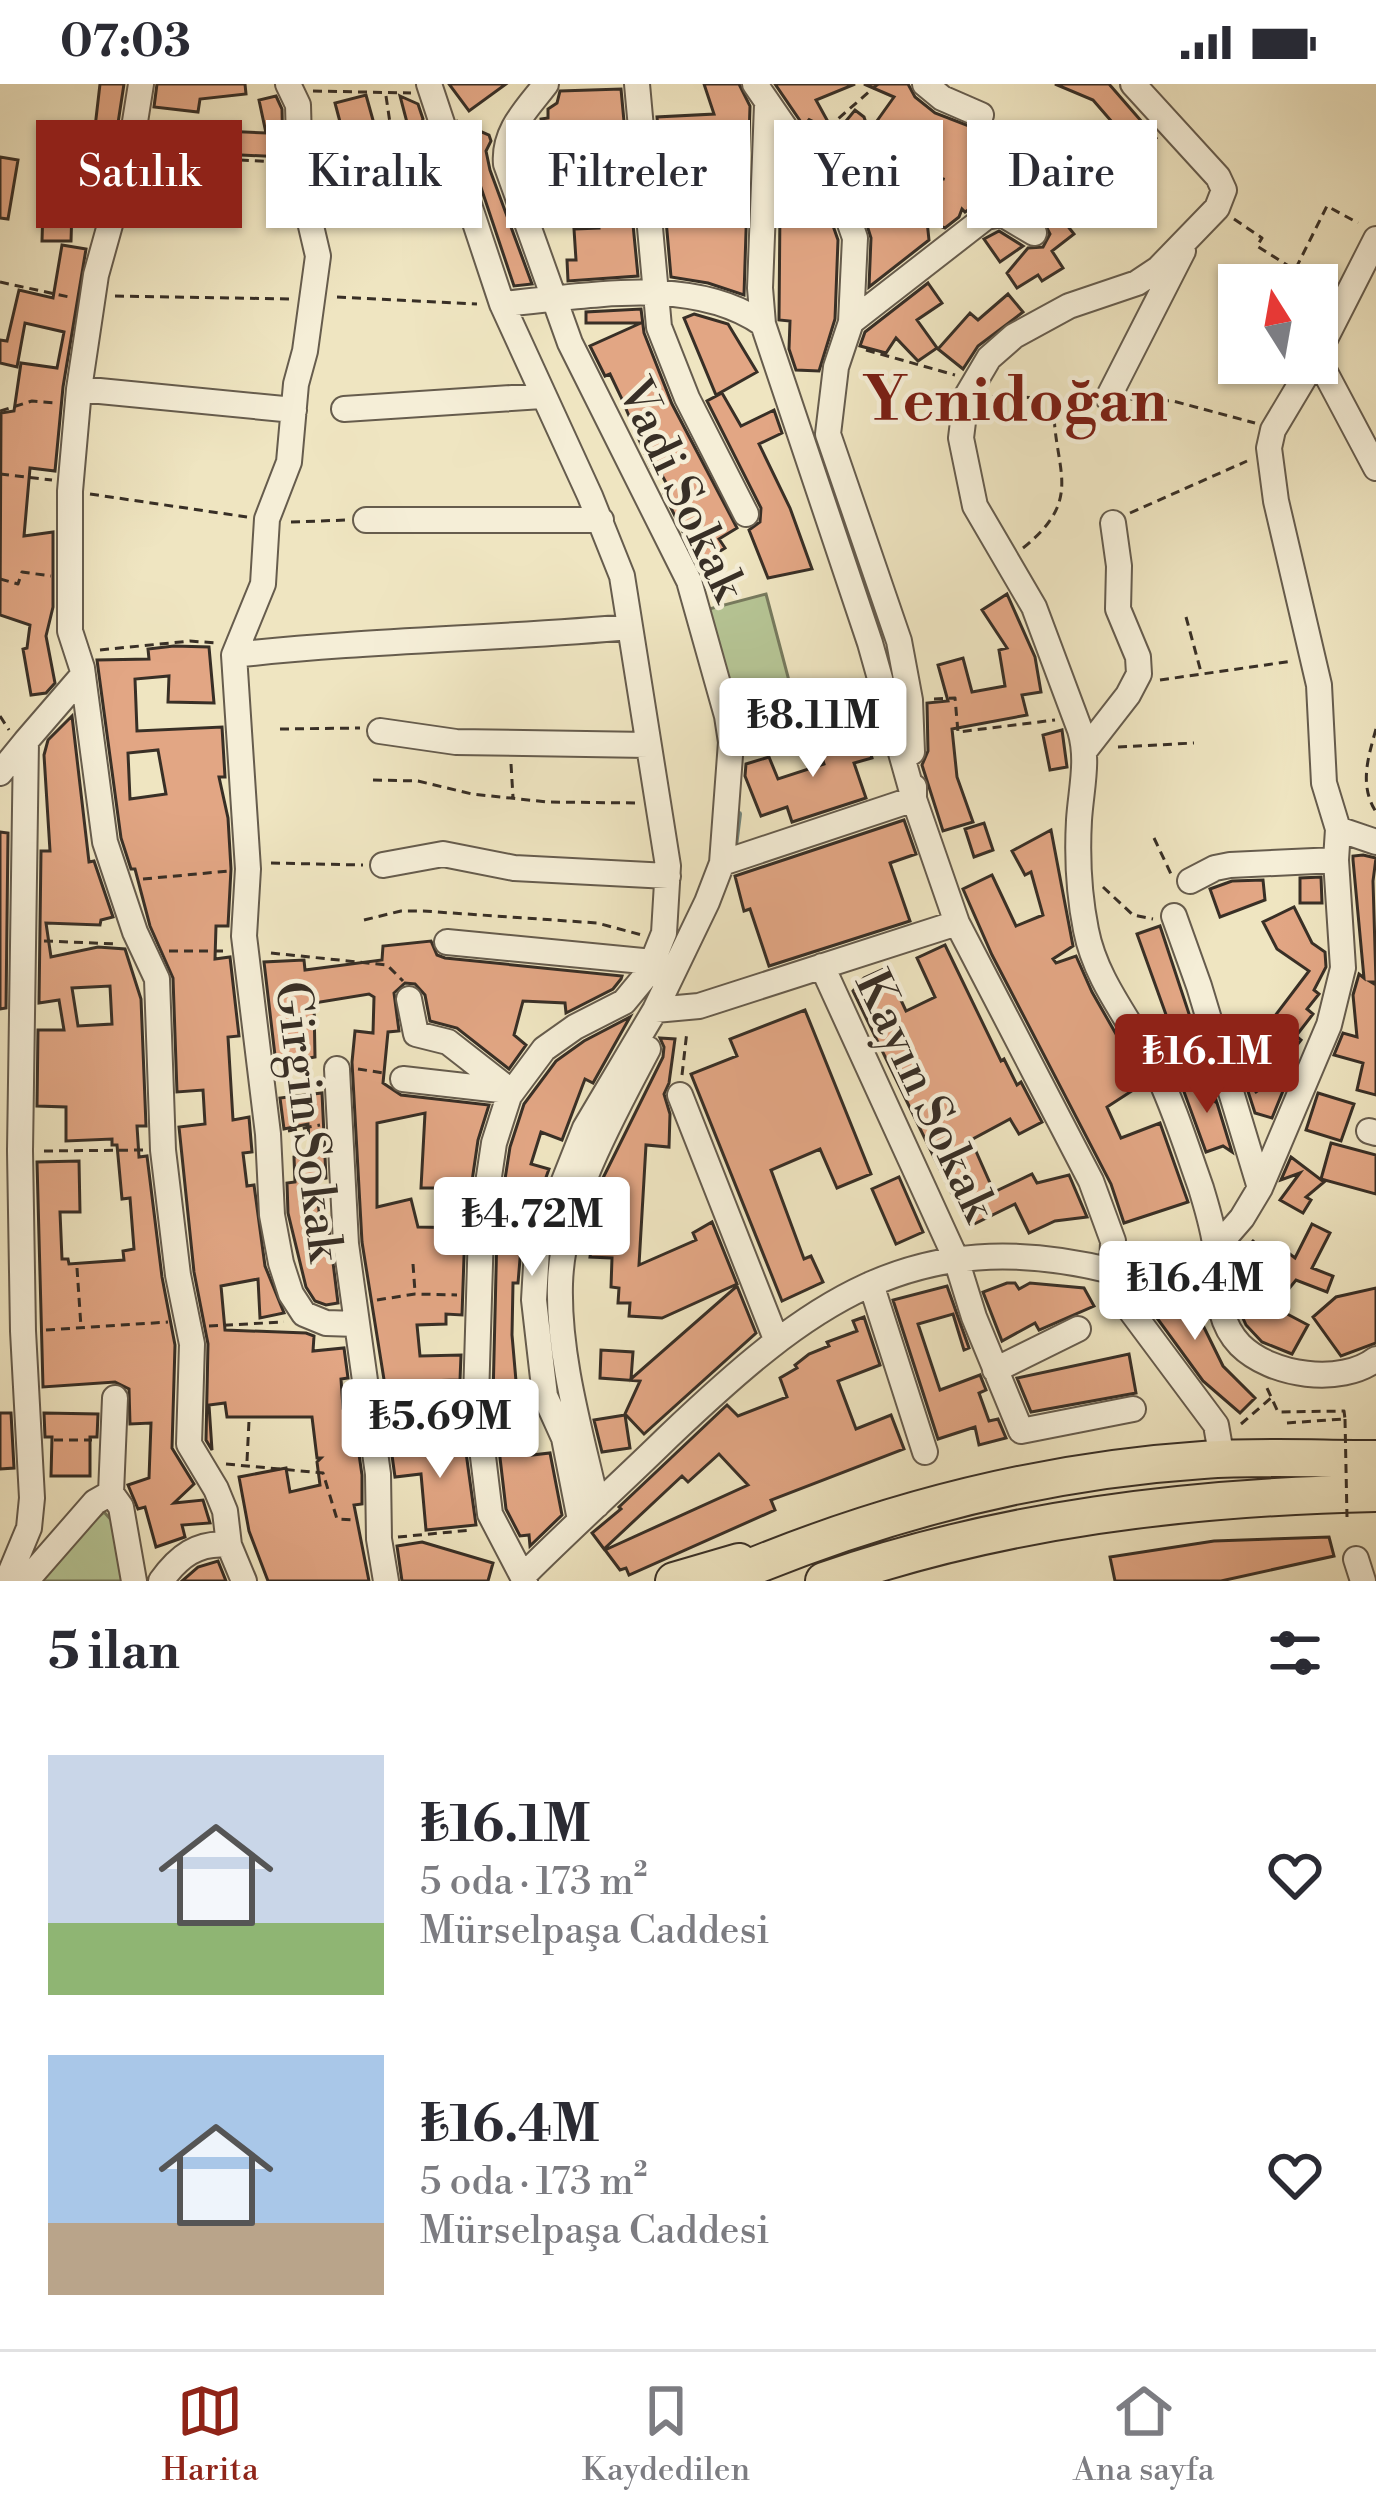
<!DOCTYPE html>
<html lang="tr">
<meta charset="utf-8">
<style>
:root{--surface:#fff;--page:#f7f7f7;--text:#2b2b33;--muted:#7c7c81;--line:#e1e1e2;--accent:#8f2418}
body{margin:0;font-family:"Libre Bodoni",serif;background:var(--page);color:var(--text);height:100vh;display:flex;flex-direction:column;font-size:45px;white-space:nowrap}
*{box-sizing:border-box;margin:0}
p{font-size:39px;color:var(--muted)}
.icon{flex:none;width:66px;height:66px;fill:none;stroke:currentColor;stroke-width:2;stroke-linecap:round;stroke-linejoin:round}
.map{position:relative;height:1497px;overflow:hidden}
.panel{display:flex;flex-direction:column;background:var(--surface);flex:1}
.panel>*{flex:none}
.banner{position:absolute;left:36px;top:36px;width:1305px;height:108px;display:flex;gap:24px}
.needle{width:78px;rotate:349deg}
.buttons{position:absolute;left:1218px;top:180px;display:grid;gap:24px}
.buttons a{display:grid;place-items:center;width:120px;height:120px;border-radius:0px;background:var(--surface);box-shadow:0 3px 9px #0004;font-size:60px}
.price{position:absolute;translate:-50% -102px;padding:0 27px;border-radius:12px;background:#fff;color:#222;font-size:39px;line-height:78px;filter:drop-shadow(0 3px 6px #0008)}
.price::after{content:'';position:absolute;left:50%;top:72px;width:36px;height:27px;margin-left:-18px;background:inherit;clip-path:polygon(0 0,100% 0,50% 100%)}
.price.active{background:var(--accent);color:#fff}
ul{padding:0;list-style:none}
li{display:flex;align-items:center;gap:36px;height:300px;padding:0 48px}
li span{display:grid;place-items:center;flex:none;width:336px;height:240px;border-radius:0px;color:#555}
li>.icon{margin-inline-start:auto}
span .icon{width:144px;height:144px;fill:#fffc;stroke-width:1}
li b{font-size:51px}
h2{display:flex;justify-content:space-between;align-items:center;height:144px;padding:0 48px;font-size:51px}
.tag{padding:0 42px;border-radius:0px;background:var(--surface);box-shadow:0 3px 9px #0004;font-size:42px;line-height:108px}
.tag.active{background:var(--accent);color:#fff}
.status{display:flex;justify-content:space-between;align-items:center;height:84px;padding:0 60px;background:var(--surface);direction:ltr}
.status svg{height:33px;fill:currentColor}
.dock{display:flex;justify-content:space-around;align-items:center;height:168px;border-top:3px solid var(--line);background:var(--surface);font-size:33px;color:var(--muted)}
.dock a{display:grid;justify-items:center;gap:6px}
.dock .active{color:var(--accent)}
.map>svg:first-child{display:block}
.green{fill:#b6c595;stroke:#777a5e;stroke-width:3}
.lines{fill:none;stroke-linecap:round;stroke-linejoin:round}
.stream{stroke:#73857c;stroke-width:6}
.building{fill:#e2a684;stroke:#382f26;stroke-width:3;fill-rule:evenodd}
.minor-casing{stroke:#665c4d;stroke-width:28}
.highway-casing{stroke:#382f26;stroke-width:40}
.path{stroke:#382f26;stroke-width:3;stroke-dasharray:9 6;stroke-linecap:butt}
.minor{stroke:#f5eed7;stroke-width:24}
.highway{stroke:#efe5c1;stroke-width:36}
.path-bridge{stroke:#382f26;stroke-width:3;stroke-dasharray:9 6;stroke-linecap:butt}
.labels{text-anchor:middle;stroke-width:9;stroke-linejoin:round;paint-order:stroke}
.street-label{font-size:48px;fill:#382f26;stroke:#f5eed7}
.district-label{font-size:60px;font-weight:bold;fill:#7a1f14;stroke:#f5eed7}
</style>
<div class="status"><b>07:03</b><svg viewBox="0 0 49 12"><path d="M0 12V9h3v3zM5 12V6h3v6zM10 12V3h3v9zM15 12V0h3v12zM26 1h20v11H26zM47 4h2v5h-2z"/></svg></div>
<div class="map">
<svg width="1376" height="1497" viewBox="0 0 1376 1497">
<rect width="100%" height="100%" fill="#efe5c1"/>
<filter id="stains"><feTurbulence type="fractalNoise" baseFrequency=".00167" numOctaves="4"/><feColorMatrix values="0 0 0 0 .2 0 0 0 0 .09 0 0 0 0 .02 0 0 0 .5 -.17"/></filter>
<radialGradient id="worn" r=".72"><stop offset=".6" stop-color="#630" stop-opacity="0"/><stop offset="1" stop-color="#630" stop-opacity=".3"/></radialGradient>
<!-- green -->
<path class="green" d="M766 510 792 608 735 623 709 525Z
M104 1428 114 1439 123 1497H40L72 1456Z"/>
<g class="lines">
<!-- stream -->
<path class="stream" d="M735 762 739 730
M547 1190 552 1156"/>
</g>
<!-- building -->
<path class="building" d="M100 0H124L114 65 97 128 83 127 87 79 77 78 82 50 94 52Z
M157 0H245L246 10 200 15 198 28 154 23Z
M449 0H506L469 27Z
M704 0H739L750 22 744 211 708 199 671 193 657 33 714 30Z
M775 0H855L816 16 833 47 808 35 846 72H853L848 74 878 104 934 96 837 48 855 26 864 33 869 48 894 13 864 0H908L915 13 935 29 982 47 996 38 1038 61 1029 82 1002 71 980 118 965 128 962 125 959 133 945 144 927 137 929 156 869 203 871 154 855 103 814 57Z
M1055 0H1109L1156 54 1138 68 1093 16Z
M621 5 626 59H621L623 89H628L638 192 568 197 567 176H576L574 145 599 144 596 95 535 96 533 69 544 68 541 35 548 34V25L557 19 560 7Z
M366 11 383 72 316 76 315 52 344 53 335 19Z
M276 12 282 25 283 73 221 70 223 47 266 49 259 16Z
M400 12 418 20 423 35 417 49 427 45 439 83 420 88Z
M459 38 489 51 491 57 486 67 490 86 532 200 514 202Z
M0 73 18 76 8 135 0 134Z
M786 74 807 98 780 114 781 75Z
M1031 111 1057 138 1062 135 1074 150 1052 167 1063 184 1042 197 1038 191 1017 204 1007 189 1028 164 1043 163 1050 150 1043 136 1020 122Z
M825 119 838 156 835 235 819 287 796 286 789 265 790 237 779 236 780 124Z
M43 125H72L71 157H42Z
M999 147 1023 162 1000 178 984 155Z
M62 161 86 165 63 303 55 387 30 384 24 452 53 448V523L46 552 55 599 46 609 31 611 23 565 27 564 30 541 0 531 1 329 14 327 21 279 57 284 64 248 25 239 17 283 0 279V256L7 257 19 206 53 214Z
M928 199 942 219 917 236 937 264 918 277 896 254 886 269 860 262 865 248Z
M1008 210 1023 228 978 262 963 285 938 265 970 229 978 236Z
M641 225 644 249 672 320 737 444 719 455 725 464 699 480 664 410 670 406 657 382 651 384 621 313 610 290 605 292 590 262 641 239H586V228Z
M694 230 728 240 757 288 716 311 684 234Z
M722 309 741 342 774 326 782 349 759 360 790 424 812 485 768 494 749 446 760 438 761 424 707 317Z
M1007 510 1035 573 1041 608 1022 611 1027 631 952 645 957 693 973 738 943 747 922 681 928 667 927 619 948 617 938 581 963 574 972 608 1005 602 999 566 1007 564 982 526Z
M174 562 209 563 214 619 168 618 169 592 135 595 137 647 222 643 225 693H219L228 734 231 785 228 842H216L215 875 230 873 239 952 228 953 233 1036 249 1033 252 1068 243 1069 247 1102 254 1101 265 1182 284 1229 260 1234 258 1195 221 1202 225 1246 306 1249 314 1252 313 1267 344 1264 348 1294 341 1295 343 1324 352 1322 362 1391V1420L354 1421 369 1497H268L249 1447 239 1393 286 1384 290 1408 320 1401 317 1378 321 1374H317L312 1333H227L225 1319 209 1321 212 1366 206 1356 208 1260 194 1188 179 1043 205 1040 203 1006 177 1008 173 894 150 842 135 785H131L121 754 97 576 149 575 148 565ZM158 666 166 710 130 715 128 669Z
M855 606 859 625 828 631 824 614Z
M72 632 89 778 94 777 113 833 101 836 100 841 46 839 51 873 98 863 125 865 141 915 146 1042H137L139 1073 147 1072 162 1193 175 1261 172 1364 194 1400 174 1419 203 1416 210 1439 182 1441 185 1453 156 1463 145 1423 138 1425 128 1401 149 1394 151 1339 130 1340 129 1305 115 1298 43 1303 37 1078 79 1077 80 1128H60L62 1175H68L69 1180 124 1176 123 1167 134 1165 130 1114 122 1115 117 1061H112V1055L66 1057V1023L37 1022 38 946H64L59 916 39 919 41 767H50L44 671 48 656ZM110 902 112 940 78 942 72 904Z
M863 643 872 674 854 679 866 714 792 738 787 723 761 732 745 692 746 680 769 673 778 695 824 680 818 659Z
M1062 646 1067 683 1050 686 1043 651Z
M904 736 916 770 890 779 910 837 769 882 750 825 744 827 735 792Z
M984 739 993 766 974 773 965 745Z
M1051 746 1073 862 1053 875 1056 879 1076 872 1092 908 1144 999 1107 1023 1121 1054 1160 1039 1188 1118 1124 1139 1111 1100 992 871 963 805 992 791 1016 842 1043 831 1031 788 1025 791 1012 767Z
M0 748 8 749 6 924 0 925Z
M1363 771 1376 774 1373 797 1376 898H1371L1376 901V1011L1357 1006 1363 979 1334 971 1343 949 1357 953 1353 911 1359 890 1364 894 1353 776V772Z
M1321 793 1322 819H1300V794Z
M1263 796 1265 816 1220 833 1210 805 1232 797Z
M1294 823 1312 859 1325 868 1326 883 1314 906 1319 910 1307 925 1313 930 1296 952 1301 956 1290 970 1265 945 1309 887 1277 865 1263 838Z
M1160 842 1198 957 1178 964 1137 850Z
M431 857 437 871 445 874 622 892 621 895 613 905 566 929 565 919 523 917 514 951 526 961 509 985 457 944 430 937 425 911 415 900 405 899 394 909 399 947 388 948 383 999 401 1011 489 1021 478 1056 471 1104H421L425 1029 377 1039V1123L411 1115 418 1143 465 1144 462 1231 446 1230V1240L417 1241 420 1272 461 1271 460 1296 424 1297 429 1328 390 1333 362 1158 352 978 355 947 373 949 374 913 369 910 314 919 315 973 276 980 264 878 304 876 305 886 382 876 383 862Z
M945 861 1001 977 1004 975 1017 1001 1021 998 1042 1038 1019 1050 1010 1035 971 1056 994 1108 1032 1090 1037 1099 1069 1091 1087 1133 1055 1137 1029 1149 1015 1120 968 1143 853 907 864 894 886 884 906 927 935 913 917 874Z
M805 926 871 1090 837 1104 820 1065 771 1086 804 1175 811 1172 823 1198 782 1217 691 990 737 972 730 955Z
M630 933 593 999 585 995 562 1056 541 1048 531 1080 549 1085 521 1163 518 1199H513L512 1251 516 1297H519L523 1333 527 1332 532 1371 550 1369 562 1431 530 1462 529 1451 520 1452 506 1425 493 1314 497 1147 510 1063 524 1020 556 977 584 957Z
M660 954 675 955 669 999 664 1010 670 1030 669 1063 646 1061 639 1181 696 1156 693 1149 712 1138 737 1200 662 1234 629 1232 630 1219H618L619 1204 611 1203 612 1174 590 1173 600 1100 663 973 664 963Z
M1279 992 1287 997 1272 1034 1255 1029 1245 998 1248 997 1256 1008Z
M1210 995 1216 1016 1212 1015 1217 1019 1232 1068 1223 1062 1206 1068 1183 1005Z
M322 1009 326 1094 316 1096 321 1147 329 1146 338 1219 326 1221 315 1217 306 1203 288 1129 287 1099 295 1098 294 1073 310 1071 308 1040 284 1045 280 1014Z
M1318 1009 1354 1020 1341 1057 1306 1046Z
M1331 1059 1376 1071V1110L1321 1095Z
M1291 1073 1324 1098 1306 1113 1311 1116 1303 1129 1280 1116 1300 1089 1281 1096Z
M899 1093 923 1148 896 1160 872 1105Z
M1312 1140 1330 1149 1312 1184 1333 1192 1327 1208 1296 1196 1274 1223 1308 1241 1292 1270 1262 1258 1246 1241 1238 1223 1254 1194 1235 1177 1253 1157 1277 1178 1286 1167 1295 1174Z
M1169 1195 1181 1224 1192 1219 1223 1282 1255 1314 1240 1329 1203 1297 1146 1219 1140 1207Z
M1007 1199H1015L1019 1205 1030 1199 1084 1204 1094 1222 1039 1246 1035 1239 1002 1257 983 1208Z
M737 1202 756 1249 644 1350 625 1330 640 1297 600 1294 601 1266 633 1268 631 1295Z
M947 1202 969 1264 964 1266 953 1230 918 1240 940 1306 980 1291 986 1306 979 1309 989 1337 998 1335 1006 1354 979 1361 975 1343 938 1355 893 1216Z
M1376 1204V1259L1341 1272 1313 1233 1336 1213Z
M864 1233 880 1281 838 1297 856 1345 891 1331 904 1365 771 1416 775 1426 629 1491 626 1484 620 1486 605 1466 748 1401 719 1370 688 1398 682 1392 604 1465 592 1449 621 1425 619 1423 727 1321 738 1332 787 1313 780 1294 797 1284 795 1281 809 1270 829 1262 827 1258 857 1247 853 1237Z
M1129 1270 1136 1309 1031 1328 1017 1294Z
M0 1329H11L14 1384 0 1385Z
M44 1329 98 1330 97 1353H90V1392H51L52 1353H45Z
M625 1331 630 1364 602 1368 594 1336Z
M464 1354 476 1441 426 1446 421 1390 395 1393 391 1364Z
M1329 1453 1334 1472 1221 1497H1115L1110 1473 1214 1457Z
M422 1458 493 1479 488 1497H402L397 1462Z
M218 1477 226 1497H182L198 1483Z"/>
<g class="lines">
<defs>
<path id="minor" d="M141 0 130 69 96 191 79 305 70 407V547L82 584 105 758 135 848 157 895 163 1066 178 1191 192 1260 189 1360 216 1405 225 1427 229 1461
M288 0 298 21 300 95 318 172 305 267 296 300 289 378 267 435 263 500 234 571 248 785 244 852 268 1050 272 1131 281 1179 291 1210 304 1230 326 1239 357 1240
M429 0 502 220 590 412 622 492 668 782 664 849 648 889 624 918 575 943 544 965 509 1012 494 1059 481 1146 476 1315 490 1430 525 1497
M546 0C527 25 503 47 506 80L570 259 689 497 727 632 731 658 722 779 707 818 655 926 585 1044 537 1165 534 1216 545 1312 564 1354 580 1436
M637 0 659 243 687 314 746 430
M755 0 801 67 839 108 855 154 851 238 836 283 828 350 899 557 910 616 912 668
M925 0 942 14 981 31
M1133 0 1218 93 1224 106 1217 124 1158 185 1137 199 1069 222 1014 252 989 274 966 313 961 354 975 422 1034 523 1080 646C1089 676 1081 705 1079 736 1077 772 1079 811 1086 846 1096 898 1132 938 1155 984 1174 1022 1187 1065 1201 1104 1207 1124 1214 1146 1216 1167 1220 1201 1214 1234 1240 1261 1271 1292 1341 1302 1376 1275
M502 220C584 213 692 190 763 240L870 559 914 715 957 839 1091 1097 1113 1157 1112 1187 1128 1223 1216 1341 1222 1375
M851 238 986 133 1002 130 1034 149
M763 240 760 204 767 21
M1317 271 1376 155
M1317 273 1376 384
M79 305 294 326
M1108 314 1183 167
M344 325 542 312
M366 436H601
M234 571C366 556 498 555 630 543
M380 647 456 658 648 661
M1086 665 1128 611 1139 590 1138 573 1118 525 1119 482 1113 439
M0 689 26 657
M1338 745 1376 758
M722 779 914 715V703
M383 781 443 770 514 784 668 792
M1190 797 1215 784 1230 781 1336 776
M1174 832 1199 902 1260 1104
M447 858 653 878
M822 882 956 1175 974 1233 1021 1347 1133 1325
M409 915 416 950 448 958 512 1008
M655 926 699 922 957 839
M337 985 346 1160 378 1390 379 1455 386 1497
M403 995 509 1007
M680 1011 776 1255
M1369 1047 1376 1049
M1216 1164 1242 1134 1260 1104 1329 941 1343 884 1336 776 1338 745 1324 699 1319 601 1276 417 1269 364 1273 346 1313 279
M871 1200 925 1368
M995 1286 1078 1245
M111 1409 115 1314
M597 1421C581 1350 558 1273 560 1200 562 1121 612 1034 648 965
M1356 1475 1363 1497
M523 1492C570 1445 620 1400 668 1353 806 1222 911 1137 1112 1187
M7 1497 29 1444 32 1414 23 1247 20 1067 26 657 83 591
M26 1497 95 1418 111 1409 121 1423 134 1497
M161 1497C178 1473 198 1457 229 1461L244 1497"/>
<path id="highway" d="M674 1497 739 1478
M718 1497C871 1431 1036 1387 1203 1376 1260 1372 1318 1375 1376 1375
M824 1497C1001 1435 1189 1413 1376 1409"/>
</defs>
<!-- minor casing -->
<use href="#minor" class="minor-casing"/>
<!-- highway casing -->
<use href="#highway" class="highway-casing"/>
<!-- path -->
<path class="path" d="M313 7 411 9
M386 12 390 39 386 86
M830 42 866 72 947 96
M816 54 878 0
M150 71 278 78
M323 81 439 95
M714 93 715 112 735 111 736 129H740
M1234 135 1262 154 1257 162 1295 186 1327 122 1358 139
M0 198 69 213
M115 212 291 215
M337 213 477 220
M866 266 955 291
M992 313 1084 314
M1130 315 1173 317 1255 339
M0 327 32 317 57 319
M0 390 52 396
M90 410 247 433
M1130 429 1247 377
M291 438 347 436
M1023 464C1088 412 1051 384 1054 315
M0 495 18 500 22 488 51 492
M1186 533 1201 588
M100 566 190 557 216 559
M1160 596 1293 577
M934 615 955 614 958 648 1055 636
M0 632 9 646
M280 645 360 644
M1376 645C1368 674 1359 701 1376 728
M1118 663 1194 659
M511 680 513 713
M373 696 418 697 472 710 547 718 639 719
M1154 754 1171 790
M271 779 363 781
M143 795 229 787
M1103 803 1133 831 1153 835
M364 836 401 827H423L597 839 642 851
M44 857 118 860
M169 867H225
M271 869 387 881 403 897
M358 985 384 989
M682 991 687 947
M288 1047 320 1041
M44 1067 143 1066
M413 1180 415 1208
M77 1184 81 1243
M1140 1199 1192 1178
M377 1216 415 1210 457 1211
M209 1242 284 1238
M46 1246 168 1238
M1267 1304 1278 1328 1344 1327 1345 1335
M1287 1339 1343 1335
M1241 1340 1271 1314
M54 1356H92
M247 1377 249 1337
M226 1380 323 1389 337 1435 356 1436
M398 1453 472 1446"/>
<!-- minor -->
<use href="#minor" class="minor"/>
<!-- highway -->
<use href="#highway" class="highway"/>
<!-- path-bridge -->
<path class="path-bridge" d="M1345 1335 1347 1433"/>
</g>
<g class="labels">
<!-- street labels -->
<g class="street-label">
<text transform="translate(683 405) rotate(65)" y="17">Vadi Sokak</text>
<text transform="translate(927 1011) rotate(65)" y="17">Kayın Sokak</text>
<text transform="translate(310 1037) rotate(83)" y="17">Girgin Sokak</text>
</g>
<!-- district labels -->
<g class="district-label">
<text x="1015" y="336">Yenidoğan</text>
</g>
</g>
<rect width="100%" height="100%" filter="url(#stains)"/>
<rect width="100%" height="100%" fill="url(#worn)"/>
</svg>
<div class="buttons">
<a><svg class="needle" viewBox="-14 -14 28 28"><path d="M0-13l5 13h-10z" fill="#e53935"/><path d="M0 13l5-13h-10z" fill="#7c7c81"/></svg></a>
</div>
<b class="price" style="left:813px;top:696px">₺8.11M</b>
<b class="price active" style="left:1207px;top:1032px">₺16.1M</b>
<b class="price" style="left:532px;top:1195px">₺4.72M</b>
<b class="price" style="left:1195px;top:1259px">₺16.4M</b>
<b class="price" style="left:440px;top:1397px">₺5.69M</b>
<div class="banner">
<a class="tag active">Satılık</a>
<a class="tag">Kiralık</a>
<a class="tag">Filtreler</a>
<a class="tag">Yeni</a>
<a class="tag">Daire</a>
</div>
</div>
<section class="panel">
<h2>5 ilan<svg class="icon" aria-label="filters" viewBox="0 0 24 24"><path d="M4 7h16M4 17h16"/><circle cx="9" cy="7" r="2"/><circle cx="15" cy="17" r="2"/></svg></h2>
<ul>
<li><span style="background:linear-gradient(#c9d6e8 70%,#8fb573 0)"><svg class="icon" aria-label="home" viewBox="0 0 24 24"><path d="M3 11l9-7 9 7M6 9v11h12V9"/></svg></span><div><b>₺16.1M</b><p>5 oda · 173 m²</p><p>Mürselpaşa Caddesi</p></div><svg class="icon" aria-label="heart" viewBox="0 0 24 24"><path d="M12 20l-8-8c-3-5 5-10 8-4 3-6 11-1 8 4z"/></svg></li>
<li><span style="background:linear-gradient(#a9c7e8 70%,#b9a48a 0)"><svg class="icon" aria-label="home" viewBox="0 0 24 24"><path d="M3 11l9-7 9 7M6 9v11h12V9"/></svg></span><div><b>₺16.4M</b><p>5 oda · 173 m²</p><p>Mürselpaşa Caddesi</p></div><svg class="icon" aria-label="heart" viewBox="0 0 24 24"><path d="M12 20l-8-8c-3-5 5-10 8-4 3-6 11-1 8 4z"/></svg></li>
</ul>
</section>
<nav class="dock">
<a class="active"><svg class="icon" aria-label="map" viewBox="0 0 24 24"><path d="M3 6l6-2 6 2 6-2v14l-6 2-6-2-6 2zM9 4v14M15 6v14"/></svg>Harita</a>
<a><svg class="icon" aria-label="saved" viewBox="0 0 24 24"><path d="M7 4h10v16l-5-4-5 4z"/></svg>Kaydedilen</a>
<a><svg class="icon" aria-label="home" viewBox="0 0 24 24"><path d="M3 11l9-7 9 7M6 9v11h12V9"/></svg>Ana sayfa</a>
</nav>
